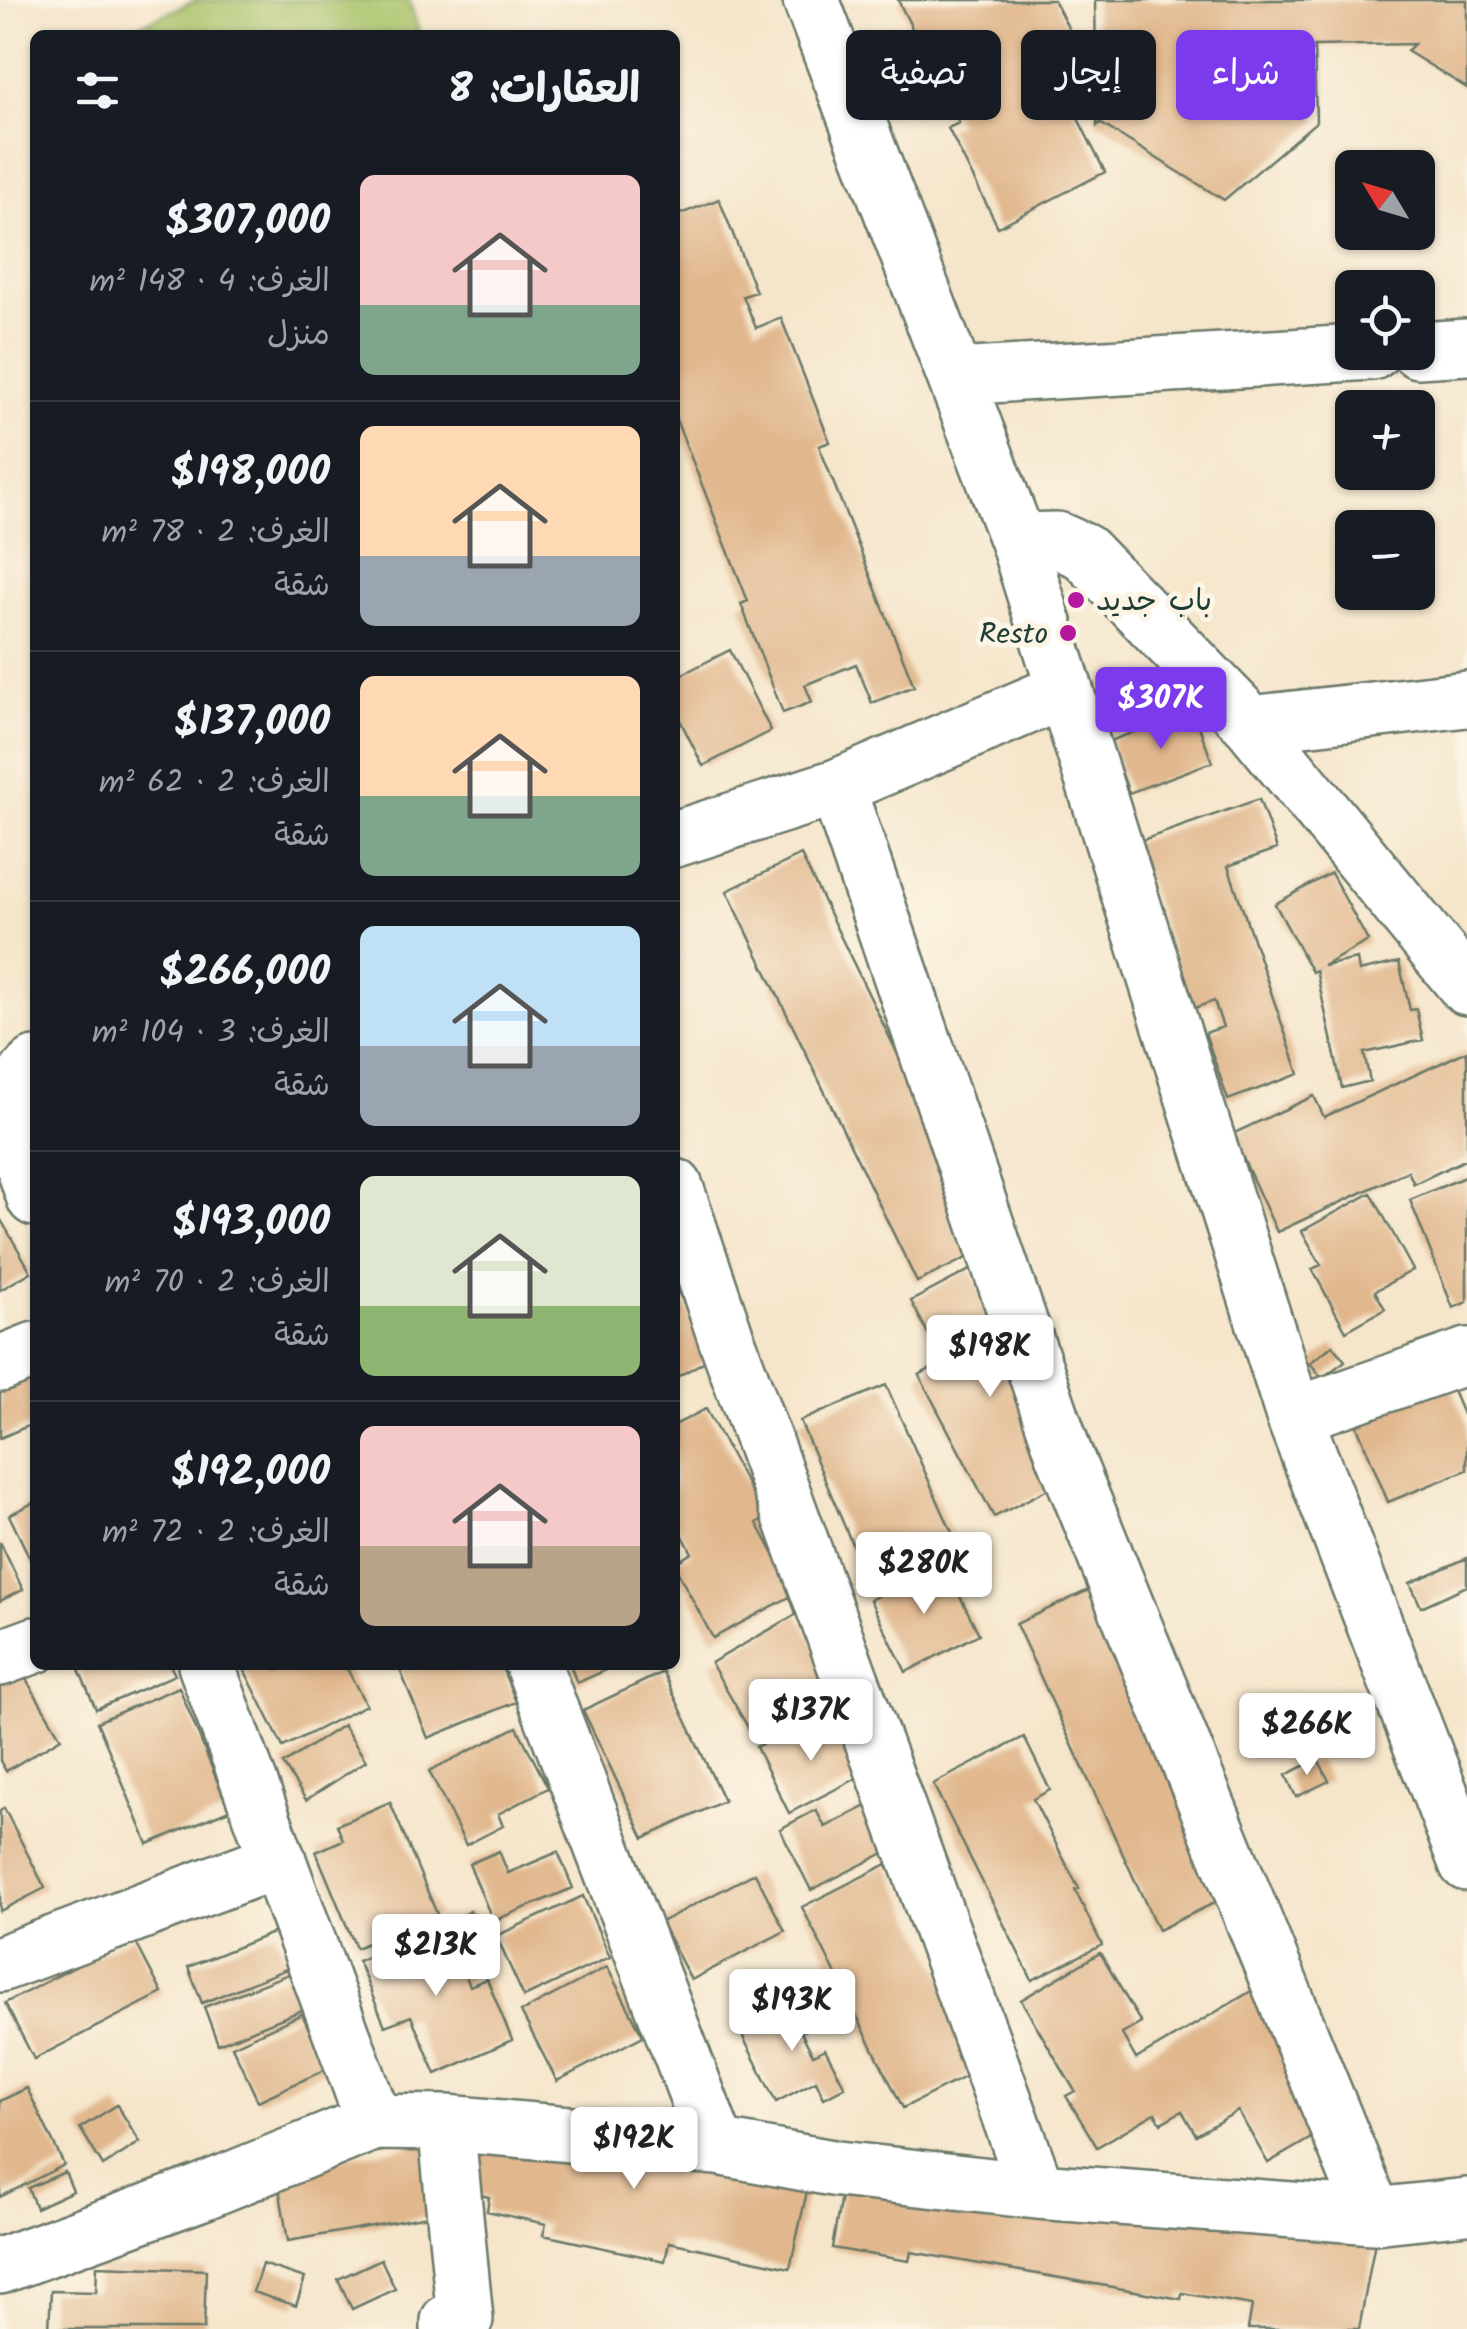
<!DOCTYPE html>
<html lang="ar">
<meta charset="utf-8">
<style>
:root{--surface:#171b24;--page:#242831;--text:#f1f3f6;--muted:#9ea1a6;--line:#363941;--accent:#7c3aed}
body{margin:0;font-family:Kalam,"Playpen Sans Arabic",sans-serif;background:var(--page);color:var(--text);direction:rtl;height:100vh;display:flex;flex-direction:column;font-size:38px;white-space:nowrap}
*{box-sizing:border-box;margin:0}
p{font-size:32px;color:var(--muted)}
.icon{flex:none;width:55px;height:55px;fill:none;stroke:currentColor;stroke-width:2;stroke-linecap:round;stroke-linejoin:round}
.map{position:relative;flex:1;overflow:hidden;direction:ltr}
.drawer{position:absolute;left:30px;top:30px;width:650px;height:1640px;display:flex;flex-direction:column;background:var(--surface);border-radius:15px;box-shadow:0 2px 8px #0004;direction:rtl}
.drawer>*{flex:none}
.top-card{position:absolute;left:710px;top:30px;width:605px;height:90px;direction:rtl;display:flex;gap:20px}
.needle{width:65px;rotate:308deg}
.tools{position:absolute;left:1335px;top:150px;display:grid;gap:20px}
.tools a{display:grid;place-items:center;width:100px;height:100px;border-radius:15px;background:var(--surface);box-shadow:0 2px 8px #0004;font-size:50px}
.price{position:absolute;translate:-50% -85px;padding:0 22px;border-radius:10px;background:#fff;color:#222;font-size:32px;line-height:65px;filter:drop-shadow(0 2px 5px #0008)}
.price::after{content:'';position:absolute;left:50%;top:60px;width:30px;height:22px;margin-left:-15px;background:inherit;clip-path:polygon(0 0,100% 0,50% 100%)}
.price.selected{background:var(--accent);color:#fff}
ul{padding:0;list-style:none}
li{display:flex;align-items:center;gap:30px;height:250px;padding:0 40px}
li+li{border-top:2px solid var(--line)}
li span{display:grid;place-items:center;flex:none;width:280px;height:200px;border-radius:15px;color:#555}
li>.icon{margin-inline-start:auto}
span .icon{width:120px;height:120px;fill:#fffc;stroke-width:1}
li b{font-size:42px}
h2{display:flex;justify-content:space-between;align-items:center;height:120px;padding:0 40px;font-size:42px}
.chip{padding:0 35px;border-radius:15px;background:var(--surface);box-shadow:0 2px 8px #0004;font-size:35px;line-height:90px}
.chip.selected{background:var(--accent);color:#fff}
.map>svg:first-child{display:block}
.green{fill:#a9c36a;stroke:#64804f;stroke-width:2.5}
.building{fill:#e1b88e}
.lines{fill:none;stroke-linecap:round;stroke-linejoin:round}
.minor-casing{stroke:#6a7868;stroke-width:60}
.minor{stroke:#fff;stroke-width:55}
.poi-dot{fill:#b5179e;stroke:#fcf5e5;stroke-width:4}
.labels{text-anchor:middle;stroke-width:10;stroke-linejoin:round;paint-order:stroke}
.poi-label{font-size:30px;fill:#1f3d34;stroke:#fcf5e5;text-anchor:start}
</style>
<div class="map">
<svg width="1467" height="2329" viewBox="0 0 1467 2329">
<rect width="100%" height="100%" fill="#fcf5e5"/>
<filter id="ink" filterUnits="userSpaceOnUse"><feTurbulence type="fractalNoise" baseFrequency=".01" numOctaves="2"/><feDisplacementMap in="SourceGraphic" scale="20" xChannelSelector="R" yChannelSelector="G"/><feConvolveMatrix kernelMatrix="1 2 1 2 8 2 1 2 1" color-interpolation-filters="sRGB"/></filter>
<filter id="wash" filterUnits="userSpaceOnUse"><feTurbulence type="fractalNoise" baseFrequency=".0048" numOctaves="4" result="noise"/><feDisplacementMap in="SourceGraphic" scale="40" xChannelSelector="R" yChannelSelector="G"/><feGaussianBlur stdDeviation="2.25" result="paint"/><feColorMatrix in="noise" values="0 0 0 0 0 0 0 0 0 0 0 0 0 0 0 0 0 1.4 0 .05"/><feComposite in="paint" operator="in"/></filter>
<g filter="url(#wash)">
<rect width="100%" height="100%" fill="#f5e5ca"/>
<!-- green -->
<path class="green" d="M197 0H409L420 35H117Z"/>
<g id="blocks">
<!-- building -->
<path class="building" d="M898 0H1054L1089 69 1060 83 1105 172 998 227 948 128 959 123Z
M1095 0H1467V88L1407 51 1414 44 1314 46 1316 122 1224 200 1100 123 1097 126Z
M719 199 756 292 743 296 756 328 781 318 830 442 819 446 914 686 872 703 856 664 805 685 812 702 783 713 741 604 748 601 675 417V216Z
M730 650 771 731 703 766 675 710V678Z
M1193 710 1212 762 1129 793 1110 741Z
M1259 799 1277 849 1228 866 1299 1074 1228 1100 1205 1033 1223 1027 1214 1001 1192 1009 1134 843Z
M801 855 991 1246 917 1282 727 891Z
M1331 873 1368 941 1323 966 1357 959 1359 971 1399 962 1410 1010 1416 1009 1423 1040 1364 1053 1370 1081 1342 1088 1316 970 1312 972 1275 904Z
M1467 1051V1159L1414 1184 1408 1171 1277 1232 1232 1134 1314 1096 1324 1117Z
M1467 1176V1302L1453 1308 1410 1200Z
M1371 1193 1413 1270 1375 1291 1385 1309 1346 1331 1312 1269 1321 1265 1302 1231Z
M0 1218 31 1272 0 1290Z
M970 1270 1088 1492 1052 1487 994 1517 919 1375 943 1362 911 1301Z
M675 1287 714 1356 675 1378Z
M1333 1345 1345 1361 1322 1378 1310 1363Z
M35 1350V1423L0 1438V1364Z
M1446 1374 1467 1424V1470L1388 1502 1352 1414Z
M886 1385 958 1546 869 1584 800 1421Z
M706 1409 765 1518 757 1523 795 1594 713 1638 675 1567V1563L692 1553 675 1521V1425Z
M35 1502V1569L9 1515Z
M0 1542 23 1590 0 1601Z
M1467 1558V1586L1421 1607 1410 1583Z
M943 1563 979 1634 906 1672 870 1600Z
M1097 1586 1223 1899 1158 1930 1016 1624Z
M797 1614 839 1687 753 1736 711 1663Z
M15 1660 61 1738 6 1771 0 1761V1669Z
M77 1665H170L175 1675 96 1709Z
M242 1665H276L278 1670 287 1665H345L366 1705 283 1747Z
M398 1665H501L516 1702 428 1738Z
M570 1665H601L604 1671 577 1683Z
M663 1672 724 1801 644 1838 583 1710Z
M179 1687 229 1810 148 1844 97 1722Z
M810 1719 820 1740 846 1727 869 1772 789 1813 756 1747Z
M343 1725 366 1761 306 1800 283 1764Z
M517 1727 548 1788 498 1814 503 1826 466 1845 429 1771Z
M1024 1737 1050 1790 1033 1799 1079 1889 1075 1890 1102 1945 1032 1980 933 1784Z
M1318 1759 1329 1781 1296 1797 1286 1775Z
M390 1802 437 1914 356 1948 316 1852 343 1840 337 1825Z
M867 1806 890 1850 811 1890 780 1829 816 1810 825 1827Z
M4 1808 45 1888 0 1911V1811Z
M499 1851 508 1873 558 1852 573 1888 493 1921 469 1864Z
M887 1864 988 2065 903 2108 802 1907Z
M755 1873 785 1931 691 1980 661 1922Z
M583 1896 610 1957 524 1997 496 1936Z
M470 1911 480 1930 462 1940 452 1921Z
M443 1925 470 1986 487 1979 512 2040 436 2074 411 2016 385 2026 358 1961Z
M275 1932 289 1968 202 2003 188 1967Z
M133 1937 162 1993 34 2059 5 2003Z
M1100 1953 1141 2023 1122 2034 1136 2059 1255 1989 1335 2124 1268 2163 1238 2111 1196 2135 1182 2111 1161 2123 1155 2113 1097 2147 1066 2096 1075 2091 1021 2000Z
M607 1967 643 2036 557 2081 521 2012Z
M291 1973 305 2009 218 2044 204 2007Z
M813 1998 824 2020 801 2032 813 2055 825 2049 845 2087 824 2098 816 2081 776 2102 742 2035Z
M302 2014 327 2069 258 2101 232 2046Z
M27 2088 64 2165 0 2197V2101Z
M117 2105 140 2142 103 2166 80 2128Z
M475 2113 811 2173 790 2268 669 2242 665 2261 543 2235 546 2224 487 2211 489 2197 458 2190Z
M433 2142 445 2213 288 2241 276 2170Z
M65 2172 73 2191 36 2208 28 2188Z
M843 2185 1376 2236 1359 2329H1248L1252 2305 1182 2293 1181 2299 911 2252 909 2261 832 2248Z
M381 2259 395 2289 352 2309 338 2279Z
M262 2264 305 2278 296 2306 253 2292Z
M97 2266 206 2270 204 2329H49L51 2291 96 2292Z"/>
</g>
</g>
<g filter="url(#ink)">
<use href="#blocks" fill-opacity="0" stroke="#6a7868" stroke-width="2.5"/>
<g class="lines">
<defs>
<path id="minor" d="M811 0 1018 541 1294 1416 1467 1863
M1418 350 1467 347
M956 377 1372 352
M1018 541 1057 540 1084 552 1251 724 1467 987
M1251 724 1467 699
M837 787 1064 1454 1374 2216
M675 839 837 787 1065 690
M35 1065C0 1096 19 1154 35 1198
M675 1187 725 1335 1037 2191
M0 1364 35 1350
M1294 1416 1467 1356
M0 1658 35 1645
M206 1665 374 2122
M533 1665 717 2147
M0 1964 278 1860
M446 2123 465 2319 449 2321V2329
M0 2266 202 2192 374 2122 446 2123 717 2147 838 2169 1037 2191 1374 2216 1467 2206"/>
</defs>
<!-- minor casing -->
<use href="#minor" class="minor-casing"/>
<!-- minor -->
<use href="#minor" class="minor"/>
</g>
</g>
<!-- markers -->
<g class="poi-dot">
<circle cx="1076" cy="600" r="10"/>
<circle cx="1068" cy="633" r="10"/>
</g>
<g class="labels">
<!-- poi labels -->
<g class="poi-label">
<text x="1096" y="610">باب جديد</text>
<text x="1048" y="643" text-anchor="end">Resto</text>
</g>
</g>
</svg>
<div class="tools">
<a><svg class="needle" viewBox="-14 -14 28 28"><path d="M0-13l5 13h-10z" fill="#e53935"/><path d="M0 13l5-13h-10z" fill="#9ea1a6"/></svg></a>
<a><svg class="icon" aria-label="locate" viewBox="0 0 24 24"><circle cx="12" cy="12" r="6"/><path d="M12 2v4M12 18v4M2 12h4M18 12h4"/></svg></a>
<a>+</a>
<a>−</a>
</div>
<b class="price selected" style="left:1161px;top:752px">$307K</b>
<b class="price" style="left:990px;top:1400px">$198K</b>
<b class="price" style="left:924px;top:1617px">$280K</b>
<b class="price" style="left:811px;top:1764px">$137K</b>
<b class="price" style="left:1307px;top:1778px">$266K</b>
<b class="price" style="left:436px;top:1999px">$213K</b>
<b class="price" style="left:792px;top:2054px">$193K</b>
<b class="price" style="left:634px;top:2192px">$192K</b>
<div class="top-card">
<a class="chip selected">شراء</a>
<a class="chip">إيجار</a>
<a class="chip">تصفية</a>
</div>
<section class="drawer">
<h2>العقارات: 8<svg class="icon" aria-label="filters" viewBox="0 0 24 24"><path d="M4 7h16M4 17h16"/><circle cx="9" cy="7" r="2"/><circle cx="15" cy="17" r="2"/></svg></h2>
<ul>
<li><span style="background:linear-gradient(#f6c9c9 65%,#7fa58c 0)"><svg class="icon" aria-label="home" viewBox="0 0 24 24"><path d="M3 11l9-7 9 7M6 9v11h12V9"/></svg></span><div><b>$307,000</b><p>الغرف: 4 · 148 m²</p><p>منزل</p></div></li>
<li><span style="background:linear-gradient(#ffd9b3 65%,#9aa5b1 0)"><svg class="icon" aria-label="home" viewBox="0 0 24 24"><path d="M3 11l9-7 9 7M6 9v11h12V9"/></svg></span><div><b>$198,000</b><p>الغرف: 2 · 78 m²</p><p>شقة</p></div></li>
<li><span style="background:linear-gradient(#ffd9b3 60%,#7fa58c 0)"><svg class="icon" aria-label="home" viewBox="0 0 24 24"><path d="M3 11l9-7 9 7M6 9v11h12V9"/></svg></span><div><b>$137,000</b><p>الغرف: 2 · 62 m²</p><p>شقة</p></div></li>
<li><span style="background:linear-gradient(#bfe0f5 60%,#9aa5b1 0)"><svg class="icon" aria-label="home" viewBox="0 0 24 24"><path d="M3 11l9-7 9 7M6 9v11h12V9"/></svg></span><div><b>$266,000</b><p>الغرف: 3 · 104 m²</p><p>شقة</p></div></li>
<li><span style="background:linear-gradient(#dfe7d0 65%,#8fb573 0)"><svg class="icon" aria-label="home" viewBox="0 0 24 24"><path d="M3 11l9-7 9 7M6 9v11h12V9"/></svg></span><div><b>$193,000</b><p>الغرف: 2 · 70 m²</p><p>شقة</p></div></li>
<li><span style="background:linear-gradient(#f6c9c9 60%,#b9a48a 0)"><svg class="icon" aria-label="home" viewBox="0 0 24 24"><path d="M3 11l9-7 9 7M6 9v11h12V9"/></svg></span><div><b>$192,000</b><p>الغرف: 2 · 72 m²</p><p>شقة</p></div></li>
</ul>
</section>
</div>
